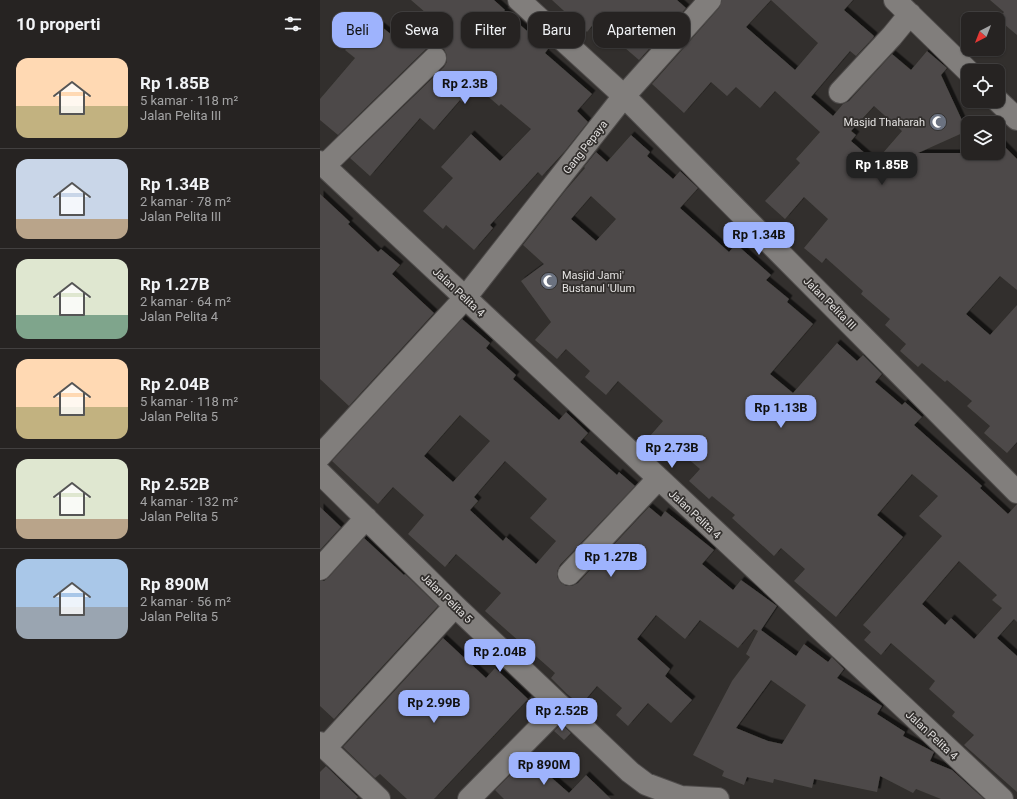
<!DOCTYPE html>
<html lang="id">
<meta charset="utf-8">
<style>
:root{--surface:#262322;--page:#322f2f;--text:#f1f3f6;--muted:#a4a4a5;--line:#424040;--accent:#9eb3fd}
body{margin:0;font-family:Roboto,sans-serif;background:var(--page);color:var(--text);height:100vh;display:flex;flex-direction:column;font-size:15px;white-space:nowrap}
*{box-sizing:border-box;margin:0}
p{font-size:13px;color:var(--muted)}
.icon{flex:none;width:22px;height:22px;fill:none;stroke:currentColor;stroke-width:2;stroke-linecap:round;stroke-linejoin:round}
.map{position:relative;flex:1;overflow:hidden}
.drawer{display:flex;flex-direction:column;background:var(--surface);width:320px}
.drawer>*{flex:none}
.banner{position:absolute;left:12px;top:12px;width:380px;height:36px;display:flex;gap:8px}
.needle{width:26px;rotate:222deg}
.buttons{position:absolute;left:641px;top:12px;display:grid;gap:8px}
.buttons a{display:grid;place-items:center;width:44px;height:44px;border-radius:8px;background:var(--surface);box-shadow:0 1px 3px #0004,0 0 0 1px var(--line);font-size:20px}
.price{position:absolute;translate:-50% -34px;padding:0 9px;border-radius:8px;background:var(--accent);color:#111;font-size:13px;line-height:26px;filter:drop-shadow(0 1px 2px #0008)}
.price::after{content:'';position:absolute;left:50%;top:24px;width:12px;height:9px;margin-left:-6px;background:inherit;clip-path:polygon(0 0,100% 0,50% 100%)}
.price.active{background:#222;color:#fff}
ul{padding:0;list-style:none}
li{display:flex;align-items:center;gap:12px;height:100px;padding:0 16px}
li+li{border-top:1px solid var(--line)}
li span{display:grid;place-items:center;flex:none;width:112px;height:80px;border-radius:12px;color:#555}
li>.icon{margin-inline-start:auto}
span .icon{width:48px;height:48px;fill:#fffc;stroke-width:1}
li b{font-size:17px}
h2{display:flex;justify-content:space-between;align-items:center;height:48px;padding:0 16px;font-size:17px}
.tag{padding:0 14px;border-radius:12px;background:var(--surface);box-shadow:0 1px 3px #0004,0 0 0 1px var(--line);font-size:14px;line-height:36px}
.tag.active{background:var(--accent);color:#111}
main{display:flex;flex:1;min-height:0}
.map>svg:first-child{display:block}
.building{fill:#4d4a48;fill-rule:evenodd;filter:url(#shadow)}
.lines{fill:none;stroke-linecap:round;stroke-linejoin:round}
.minor-casing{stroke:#4f4c4b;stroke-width:24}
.minor{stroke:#817e7c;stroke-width:22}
.labels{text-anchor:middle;stroke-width:3.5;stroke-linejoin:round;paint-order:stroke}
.poi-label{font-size:11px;fill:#e4e2e1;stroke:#322f2d;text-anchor:end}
.street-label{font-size:11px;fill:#e4e2e1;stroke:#322f2d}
</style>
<main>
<section class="drawer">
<h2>10 properti<svg class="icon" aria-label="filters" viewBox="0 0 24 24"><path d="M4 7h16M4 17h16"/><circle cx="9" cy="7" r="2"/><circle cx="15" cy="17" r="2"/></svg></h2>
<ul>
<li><span style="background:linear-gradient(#ffd9b3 60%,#c2b280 0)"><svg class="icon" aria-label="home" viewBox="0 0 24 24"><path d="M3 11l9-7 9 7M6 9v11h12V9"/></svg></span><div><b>Rp 1.85B</b><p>5 kamar · 118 m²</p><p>Jalan Pelita III</p></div></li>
<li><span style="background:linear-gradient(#c9d6e8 75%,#b9a48a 0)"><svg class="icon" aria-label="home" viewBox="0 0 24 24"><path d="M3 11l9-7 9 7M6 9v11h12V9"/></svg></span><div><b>Rp 1.34B</b><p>2 kamar · 78 m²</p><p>Jalan Pelita III</p></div></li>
<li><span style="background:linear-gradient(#dfe7d0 70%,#7fa58c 0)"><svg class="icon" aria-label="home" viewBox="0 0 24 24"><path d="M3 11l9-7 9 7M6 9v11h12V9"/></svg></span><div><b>Rp 1.27B</b><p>2 kamar · 64 m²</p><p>Jalan Pelita 4</p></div></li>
<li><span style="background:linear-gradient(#ffd9b3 60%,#c2b280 0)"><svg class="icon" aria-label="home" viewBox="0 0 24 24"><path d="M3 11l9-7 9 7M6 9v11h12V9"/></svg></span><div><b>Rp 2.04B</b><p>5 kamar · 118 m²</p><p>Jalan Pelita 5</p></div></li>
<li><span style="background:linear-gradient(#dfe7d0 75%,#b9a48a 0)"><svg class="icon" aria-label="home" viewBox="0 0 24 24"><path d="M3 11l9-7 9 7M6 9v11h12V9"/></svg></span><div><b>Rp 2.52B</b><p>4 kamar · 132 m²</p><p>Jalan Pelita 5</p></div></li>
<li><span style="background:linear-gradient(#a9c7e8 60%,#9aa5b1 0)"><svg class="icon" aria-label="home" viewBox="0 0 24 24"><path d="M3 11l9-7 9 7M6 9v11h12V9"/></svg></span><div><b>Rp 890M</b><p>2 kamar · 56 m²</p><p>Jalan Pelita 5</p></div></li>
</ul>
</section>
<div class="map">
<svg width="697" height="799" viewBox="0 0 697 799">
<defs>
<filter id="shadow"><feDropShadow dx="3.5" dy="-3.5" stdDeviation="0" flood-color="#0009"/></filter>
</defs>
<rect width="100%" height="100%" fill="#322f2d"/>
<!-- building -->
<path class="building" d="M91 0H174L185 10 184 11 228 49 225 53 272 94 257 111 268 122 245 151 222 176 218 172 170 225 173 228 154 250 126 225 123 229 103 211 133 178 121 167 151 134 180 161 211 129 181 104 179 106 156 86 142 102 140 100 114 130 100 118 50 176 30 158 124 67 127 62V55L124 49 118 46H112L106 49 18 135 0 120V99L35 58 25 50 52 19 88 48 113 19Z
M232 0H357L366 8 319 60 275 22 267 32Z
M402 0H533L524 10 554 36 553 38 536 56 530 51 491 97 513 116 523 104 529 101 572 54 591 70 607 51 627 68 621 75 647 131 598 153H678V147L682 144 697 159V290L680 276 646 314 670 335 697 305V442L687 453 664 433 670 426 647 406 652 401 627 380 625 382 602 363 598 367 580 351 586 344 565 325 570 319 541 294 543 291 506 258 502 263 484 248 508 219 484 197 465 219 445 201 480 163 476 159 500 132 455 91 440 108 416 87 407 96 391 82 364 113 332 84 399 8ZM451 0 498 43 475 70 426 27ZM554 106 582 131 555 162 531 141 536 135 531 131Z
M670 0H697V35L678 19 684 12Z
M311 135 330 152 327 156 353 179 360 171 378 188 360 208 409 252 416 244 451 275 446 280 469 299 467 302 493 324 450 374 473 393 517 343 537 361 543 355 562 374 555 382 582 405 585 402 602 417 594 425 662 486 660 488 688 514 697 504V622L694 619 677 638 697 656V792L644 745 654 735 632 716 635 712 609 689 615 681 571 643 561 655 544 640 551 632 543 625 622 536 599 516 618 496 592 474 557 515 583 537 516 617 474 581 485 569 461 548 454 556 412 518 415 515 392 496 389 499 369 481 380 469 351 444 346 450 330 436 343 421 298 381 286 395 265 377 270 371 246 349 237 359 215 340 231 322 201 281 224 264 203 245 245 191 265 168 264 167 276 152 287 162ZM271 196 296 219 276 241 251 219ZM639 561 677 595 672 600 682 608 654 639 631 618 625 625 602 604Z
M0 194 30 222 28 224 58 252 61 249 80 265 72 274 114 313 29 406 0 379Z
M142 319 170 343 166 348 196 375 193 379 239 420 246 412 268 433 260 442 297 475 299 472 315 486 240 565 237 571V577L241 583 246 586H252L258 583 329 507 341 517 345 511 394 550 382 564 413 590 421 580 457 606 441 630 476 656 484 644 508 662 512 657 524 669 517 678 562 706 557 714 585 732 583 736 614 752 610 761 632 770 664 799H621L596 789 593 793 560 776 557 792 494 779 492 788 454 779 453 783 427 777 424 785 402 776 404 771 373 755 412 681 430 657 426 654 438 631 434 629 418 648 380 620 365 639 336 615 317 639 350 669 345 676 372 700 351 723 328 703 308 726 296 715 302 708 277 686 261 705 247 694 231 678 235 673 165 611 181 593 136 554 125 567 88 534 104 515 73 487 58 504 12 461ZM140 415 170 441 133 482 104 456ZM185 461 227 499 210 518 236 541 216 564 186 537 183 541 150 510 158 501 154 497ZM451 680 486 705 462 744 448 741 416 728Z
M0 507 21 527 0 550Z
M44 538 84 575 85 574 118 606 14 719 0 706V581H4L9 577Z
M123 638 166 678 175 668 208 699 114 799H87L60 774 55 778 23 747Z
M241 724 251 733 244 740 234 731Z
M208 757 249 793 266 775 291 799H184L175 790Z
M6 766 38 797 36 799H0V772Z"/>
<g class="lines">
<defs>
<path id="minor" d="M199 0 304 96 697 492
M575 0 648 71
M520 92 572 36 590 14
M678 101 697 119
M0 162 682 799
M4 166 115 58
M0 456 145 298 304 96 390 0
M0 473 135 606 310 772 326 784 361 797 398 799
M0 569 46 518
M249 574 338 479
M0 743 59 799
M5 748 135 606
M149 799 240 707"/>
</defs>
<!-- minor casing -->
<use href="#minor" class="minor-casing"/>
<!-- minor -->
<use href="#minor" class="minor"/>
</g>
<!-- icons -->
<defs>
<symbol id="mosque-disc" viewBox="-11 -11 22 22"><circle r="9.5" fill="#6b7280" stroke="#322f2d"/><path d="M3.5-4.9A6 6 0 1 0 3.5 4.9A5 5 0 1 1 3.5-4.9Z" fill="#fff"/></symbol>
</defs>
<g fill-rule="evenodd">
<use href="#mosque-disc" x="608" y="112" width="20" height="20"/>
<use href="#mosque-disc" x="219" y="271" width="20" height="20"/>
</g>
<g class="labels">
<!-- poi labels -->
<g class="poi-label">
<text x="605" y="126">Masjid Thaharah</text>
<text x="242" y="279" text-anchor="start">Masjid Jami'<tspan x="242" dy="13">Bustanul 'Ulum</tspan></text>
</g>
<!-- street labels -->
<g class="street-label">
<text transform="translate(265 147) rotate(-52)" y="4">Gang Pepaya</text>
<text transform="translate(139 292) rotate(43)" y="4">Jalan Pelita 4</text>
<text transform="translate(510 303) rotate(45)" y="4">Jalan Pelita III</text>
<text transform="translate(375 514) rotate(43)" y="4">Jalan Pelita 4</text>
<text transform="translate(127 598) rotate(44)" y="4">Jalan Pelita 5</text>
<text transform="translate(612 735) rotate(43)" y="4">Jalan Pelita 4</text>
</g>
</g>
</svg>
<div class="buttons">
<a><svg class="needle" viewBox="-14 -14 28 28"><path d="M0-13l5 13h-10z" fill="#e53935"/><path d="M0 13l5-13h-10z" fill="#a4a4a5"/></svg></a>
<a><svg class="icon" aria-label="locate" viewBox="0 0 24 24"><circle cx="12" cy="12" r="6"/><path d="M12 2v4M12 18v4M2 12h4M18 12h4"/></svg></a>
<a><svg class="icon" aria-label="layers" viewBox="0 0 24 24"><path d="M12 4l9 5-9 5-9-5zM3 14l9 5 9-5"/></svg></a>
</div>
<b class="price" style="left:145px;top:105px">Rp 2.3B</b>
<b class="price active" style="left:562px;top:186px">Rp 1.85B</b>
<b class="price" style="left:439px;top:256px">Rp 1.34B</b>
<b class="price" style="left:461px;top:429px">Rp 1.13B</b>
<b class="price" style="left:352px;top:469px">Rp 2.73B</b>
<b class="price" style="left:291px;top:578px">Rp 1.27B</b>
<b class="price" style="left:180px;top:673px">Rp 2.04B</b>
<b class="price" style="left:114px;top:724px">Rp 2.99B</b>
<b class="price" style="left:242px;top:732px">Rp 2.52B</b>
<b class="price" style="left:224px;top:786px">Rp 890M</b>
<div class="banner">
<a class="tag active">Beli</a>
<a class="tag">Sewa</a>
<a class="tag">Filter</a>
<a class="tag">Baru</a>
<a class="tag">Apartemen</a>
</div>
</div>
</main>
